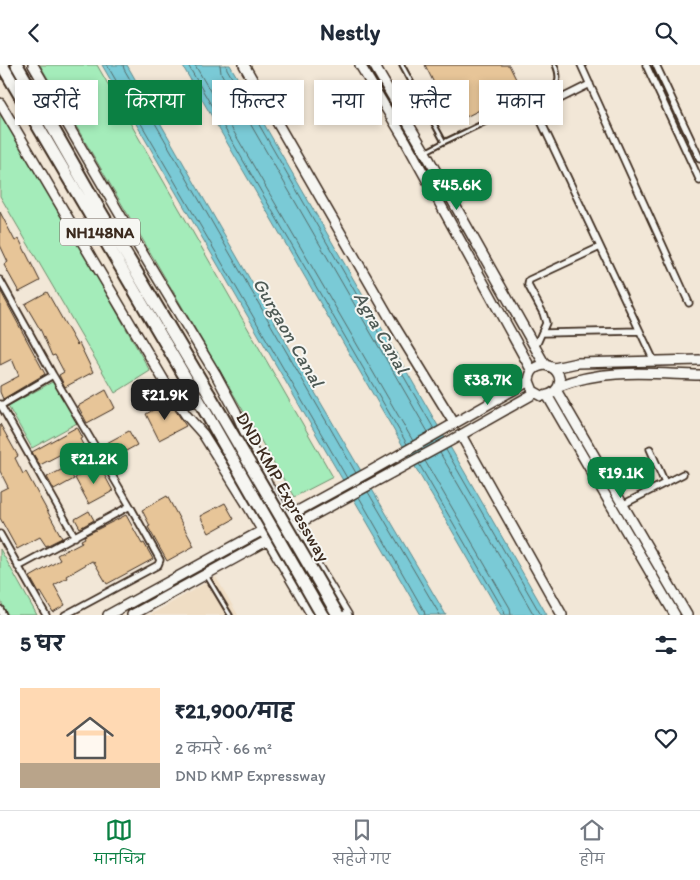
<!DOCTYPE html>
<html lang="hi">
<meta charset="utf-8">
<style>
:root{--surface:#fff;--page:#f6f6f7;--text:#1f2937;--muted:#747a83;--line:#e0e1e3;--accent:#0b8043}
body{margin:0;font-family:Itim,"Playpen Sans Deva",sans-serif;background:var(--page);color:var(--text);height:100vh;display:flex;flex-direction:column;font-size:19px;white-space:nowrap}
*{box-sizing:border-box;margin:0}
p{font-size:16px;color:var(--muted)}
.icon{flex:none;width:28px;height:28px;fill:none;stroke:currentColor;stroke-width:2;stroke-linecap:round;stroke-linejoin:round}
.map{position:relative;height:550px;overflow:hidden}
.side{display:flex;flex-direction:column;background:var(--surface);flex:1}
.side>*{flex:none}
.banner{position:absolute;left:15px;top:15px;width:670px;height:45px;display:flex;gap:10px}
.price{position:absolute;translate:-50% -42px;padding:0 11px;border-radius:10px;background:var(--accent);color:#fff;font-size:16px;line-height:32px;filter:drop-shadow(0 1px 2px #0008)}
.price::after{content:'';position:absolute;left:50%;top:30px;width:15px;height:11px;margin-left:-8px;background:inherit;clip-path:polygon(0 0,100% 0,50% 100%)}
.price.selected{background:#222;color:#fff}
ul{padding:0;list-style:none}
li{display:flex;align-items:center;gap:15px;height:125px;padding:0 20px}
li span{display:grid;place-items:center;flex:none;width:140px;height:100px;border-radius:0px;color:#555}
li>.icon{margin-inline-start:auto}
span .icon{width:60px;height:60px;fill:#fffc;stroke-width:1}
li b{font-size:21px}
h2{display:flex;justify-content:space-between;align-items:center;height:60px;padding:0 20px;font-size:21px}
.chip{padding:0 18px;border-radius:0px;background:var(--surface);box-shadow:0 2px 8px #0003;font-size:18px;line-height:45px}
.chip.selected{background:var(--accent);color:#fff}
header{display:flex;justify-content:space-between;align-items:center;height:65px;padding:0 20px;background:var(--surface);font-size:22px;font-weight:800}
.menu{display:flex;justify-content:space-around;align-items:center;height:70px;border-top:1px solid var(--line);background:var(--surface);font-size:14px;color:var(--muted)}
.menu a{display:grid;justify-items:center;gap:2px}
.menu .selected{color:var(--accent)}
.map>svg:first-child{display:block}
.built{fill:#efddc4}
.green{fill:#a4ecba;stroke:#708b6c}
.water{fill:#7acad6;stroke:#618a8c}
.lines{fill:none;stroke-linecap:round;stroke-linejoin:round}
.shore{stroke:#546a68;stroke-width:1}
.building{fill:#e7c598;stroke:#3b2a1e}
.lane-casing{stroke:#3b2a1e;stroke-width:7}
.street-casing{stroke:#3b2a1e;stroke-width:9}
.secondary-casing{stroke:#3b2a1e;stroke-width:12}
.highway-casing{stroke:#3b2a1e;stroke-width:15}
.lane{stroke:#f6f6f2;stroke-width:3}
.street{stroke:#f6f6f2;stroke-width:5.5}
.secondary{stroke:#f6f6f2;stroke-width:9}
.highway{stroke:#f6f6f2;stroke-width:11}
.highway-bridge-casing{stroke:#3b2a1e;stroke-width:15;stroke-linecap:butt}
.highway-bridge{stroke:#f6f6f2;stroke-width:11}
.labels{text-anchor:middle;stroke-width:4;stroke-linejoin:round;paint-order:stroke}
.shield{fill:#f6f6f2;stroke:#73675e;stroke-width:1}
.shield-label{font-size:16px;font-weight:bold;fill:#3b2a1e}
.street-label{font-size:18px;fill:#3b2a1e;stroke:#f6f6f2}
.water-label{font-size:19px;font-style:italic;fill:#4e5a55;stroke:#f6f6f2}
</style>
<header><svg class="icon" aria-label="back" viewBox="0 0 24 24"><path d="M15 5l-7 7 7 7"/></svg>Nestly<svg class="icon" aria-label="search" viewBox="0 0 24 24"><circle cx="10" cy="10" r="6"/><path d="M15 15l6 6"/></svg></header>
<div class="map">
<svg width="700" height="550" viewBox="0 0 700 550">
<rect width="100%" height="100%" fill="#f2e7d7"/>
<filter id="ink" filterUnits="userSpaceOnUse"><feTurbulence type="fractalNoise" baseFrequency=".02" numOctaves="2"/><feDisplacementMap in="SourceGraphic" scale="10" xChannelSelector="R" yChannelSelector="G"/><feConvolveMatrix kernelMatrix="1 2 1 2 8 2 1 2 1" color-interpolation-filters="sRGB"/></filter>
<g filter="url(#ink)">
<!-- built -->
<path class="built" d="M216 512 238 550H150Z"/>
<!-- green -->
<path class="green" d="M40 0H97L333 412 294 432Z
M0 49 55 137 150 306 115 328 0 131Z
M54 316 77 358 32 383 8 341Z
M0 484 37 550H8L0 535Z"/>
<!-- water -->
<path class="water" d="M102 0H127L321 338 446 550H421Z
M182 0H230L547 550H501Z"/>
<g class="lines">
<!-- shore -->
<path class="shore" d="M107 0 347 413
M123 0 124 4 356 408
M188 0 407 379
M195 0 413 376
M220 0 221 8 428 367
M226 0 227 4 434 364
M446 385 541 550
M440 388 534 550
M425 396 510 543 511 550
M419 399 504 546 505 550
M368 427 440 550
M359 432 424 546 425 550"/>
</g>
<!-- building -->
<path class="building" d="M425 0H509L521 24 454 58Z
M0 147 15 176 19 174 40 216 19 227 4 200 8 197 0 180Z
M0 225 45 309 3 334 0 327V321L19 311 12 294 0 300Z
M47 227 77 280 79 278 93 307 65 322 59 310 64 307 55 290 52 291 41 266 25 239Z
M106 325 115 343 87 358 78 341Z
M169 336 186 361 159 375 146 349Z
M0 359 18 391 15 393 23 409 26 407 62 473 46 481 40 472 17 484 0 453V426L8 422 0 406Z
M77 362 83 373 80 374 88 389 71 398 65 387 40 400 32 387Z
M129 366 137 380 111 394 103 380Z
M99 400 113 426 89 439 75 413Z
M67 402 74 414 54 425 47 412Z
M167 431 194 481 167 496 148 462 150 461 142 445Z
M225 438 234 454 209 468 200 451Z
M89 446 94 455 80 463 75 454Z
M126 450 142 479 144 478 153 494 107 519 94 497 92 496 66 511 67 513 54 520 65 540 53 547 41 527 39 528 30 512 60 495 57 490 82 477 81 475 85 473 84 471Z"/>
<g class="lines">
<defs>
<path id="lane" d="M402 0 444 77 549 27C559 18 560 12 555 0
M427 86 444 77
M206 510 230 550"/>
<path id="street" d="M581 0 689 238
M646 0 700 116
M656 0 700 94
M590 19 544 42 539 45 538 50 654 296
M0 215 53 310 130 441 160 495 158 500 65 550
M543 268 640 266
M535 283 546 258 543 248 528 220 529 215 600 182
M0 339 75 472
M0 341 53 310
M650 384 665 418
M624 439 683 409
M0 469 46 550
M18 502 130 441
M0 544 3 550"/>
<path id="secondary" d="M33 0 140 184 215 308 236 347 269 422 347 550
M244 0 392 257 454 358
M360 0 405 75 532 306
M374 0 425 87 545 300C566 304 564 330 542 331L533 326 529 316C530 306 535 301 545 300
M0 38 172 329 186 350 203 369 245 436 312 550
M554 303 577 298 700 295
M559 321C603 303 653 309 700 310
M556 325 687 550
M547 330 675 550
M461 370 562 550
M290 463 452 375 535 328
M108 550 369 407 529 316
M132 550 272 473"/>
<path id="highway" d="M2 0 198 334
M17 0 99 144 209 329"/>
</defs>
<!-- lane casing -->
<use href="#lane" class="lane-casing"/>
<!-- street casing -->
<use href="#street" class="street-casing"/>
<!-- secondary casing -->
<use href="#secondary" class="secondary-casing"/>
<!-- highway casing -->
<use href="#highway" class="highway-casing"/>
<!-- lane -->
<use href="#lane" class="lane"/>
<!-- street -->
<use href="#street" class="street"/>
<!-- secondary -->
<use href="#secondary" class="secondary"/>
<!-- highway -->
<use href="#highway" class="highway"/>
<defs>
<path id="highway-bridge" d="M209 329 338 550
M198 334 322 550"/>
</defs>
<!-- highway-bridge casing -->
<use href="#highway-bridge" class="highway-bridge-casing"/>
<!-- highway-bridge -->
<use href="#highway-bridge" class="highway-bridge"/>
</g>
</g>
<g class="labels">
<!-- shield labels -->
<rect class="shield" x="60" y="153.5" width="80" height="27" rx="4"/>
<g class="shield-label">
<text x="100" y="173">NH148NA</text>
</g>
<!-- street labels -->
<g class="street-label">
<text transform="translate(283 422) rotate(60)" y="6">DND KMP Expressway</text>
</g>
<!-- water labels -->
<g class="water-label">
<text transform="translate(289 267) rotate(60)" y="7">Gurgaon Canal</text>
<text transform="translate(382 267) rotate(60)" y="7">Agra Canal</text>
</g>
</g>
</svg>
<b class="price" style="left:457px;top:146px">₹45.6K</b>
<b class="price" style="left:488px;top:341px">₹38.7K</b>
<b class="price selected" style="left:165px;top:356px">₹21.9K</b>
<b class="price" style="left:94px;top:420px">₹21.2K</b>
<b class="price" style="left:621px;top:434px">₹19.1K</b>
<div class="banner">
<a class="chip">खरीदें</a>
<a class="chip selected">किराया</a>
<a class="chip">फ़िल्टर</a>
<a class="chip">नया</a>
<a class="chip">फ़्लैट</a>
<a class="chip">मकान</a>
</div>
</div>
<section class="side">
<h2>5 घर<svg class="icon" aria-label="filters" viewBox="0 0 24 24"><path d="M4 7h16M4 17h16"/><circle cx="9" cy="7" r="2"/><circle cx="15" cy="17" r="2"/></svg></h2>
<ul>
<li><span style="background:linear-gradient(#ffd9b3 75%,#b9a48a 0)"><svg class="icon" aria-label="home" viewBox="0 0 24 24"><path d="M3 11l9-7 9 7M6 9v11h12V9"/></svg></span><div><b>₹21,900/माह</b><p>2 कमरे · 66 m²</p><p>DND KMP Expressway</p></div><svg class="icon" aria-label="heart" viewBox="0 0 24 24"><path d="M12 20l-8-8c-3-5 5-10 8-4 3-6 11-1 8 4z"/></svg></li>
</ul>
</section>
<nav class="menu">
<a class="selected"><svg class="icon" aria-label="map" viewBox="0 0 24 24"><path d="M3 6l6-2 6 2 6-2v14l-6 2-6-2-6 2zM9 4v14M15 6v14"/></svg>मानचित्र</a>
<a><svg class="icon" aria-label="saved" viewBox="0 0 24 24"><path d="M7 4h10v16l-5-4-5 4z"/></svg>सहेजे गए</a>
<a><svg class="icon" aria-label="home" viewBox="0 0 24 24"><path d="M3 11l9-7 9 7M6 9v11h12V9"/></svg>होम</a>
</nav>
